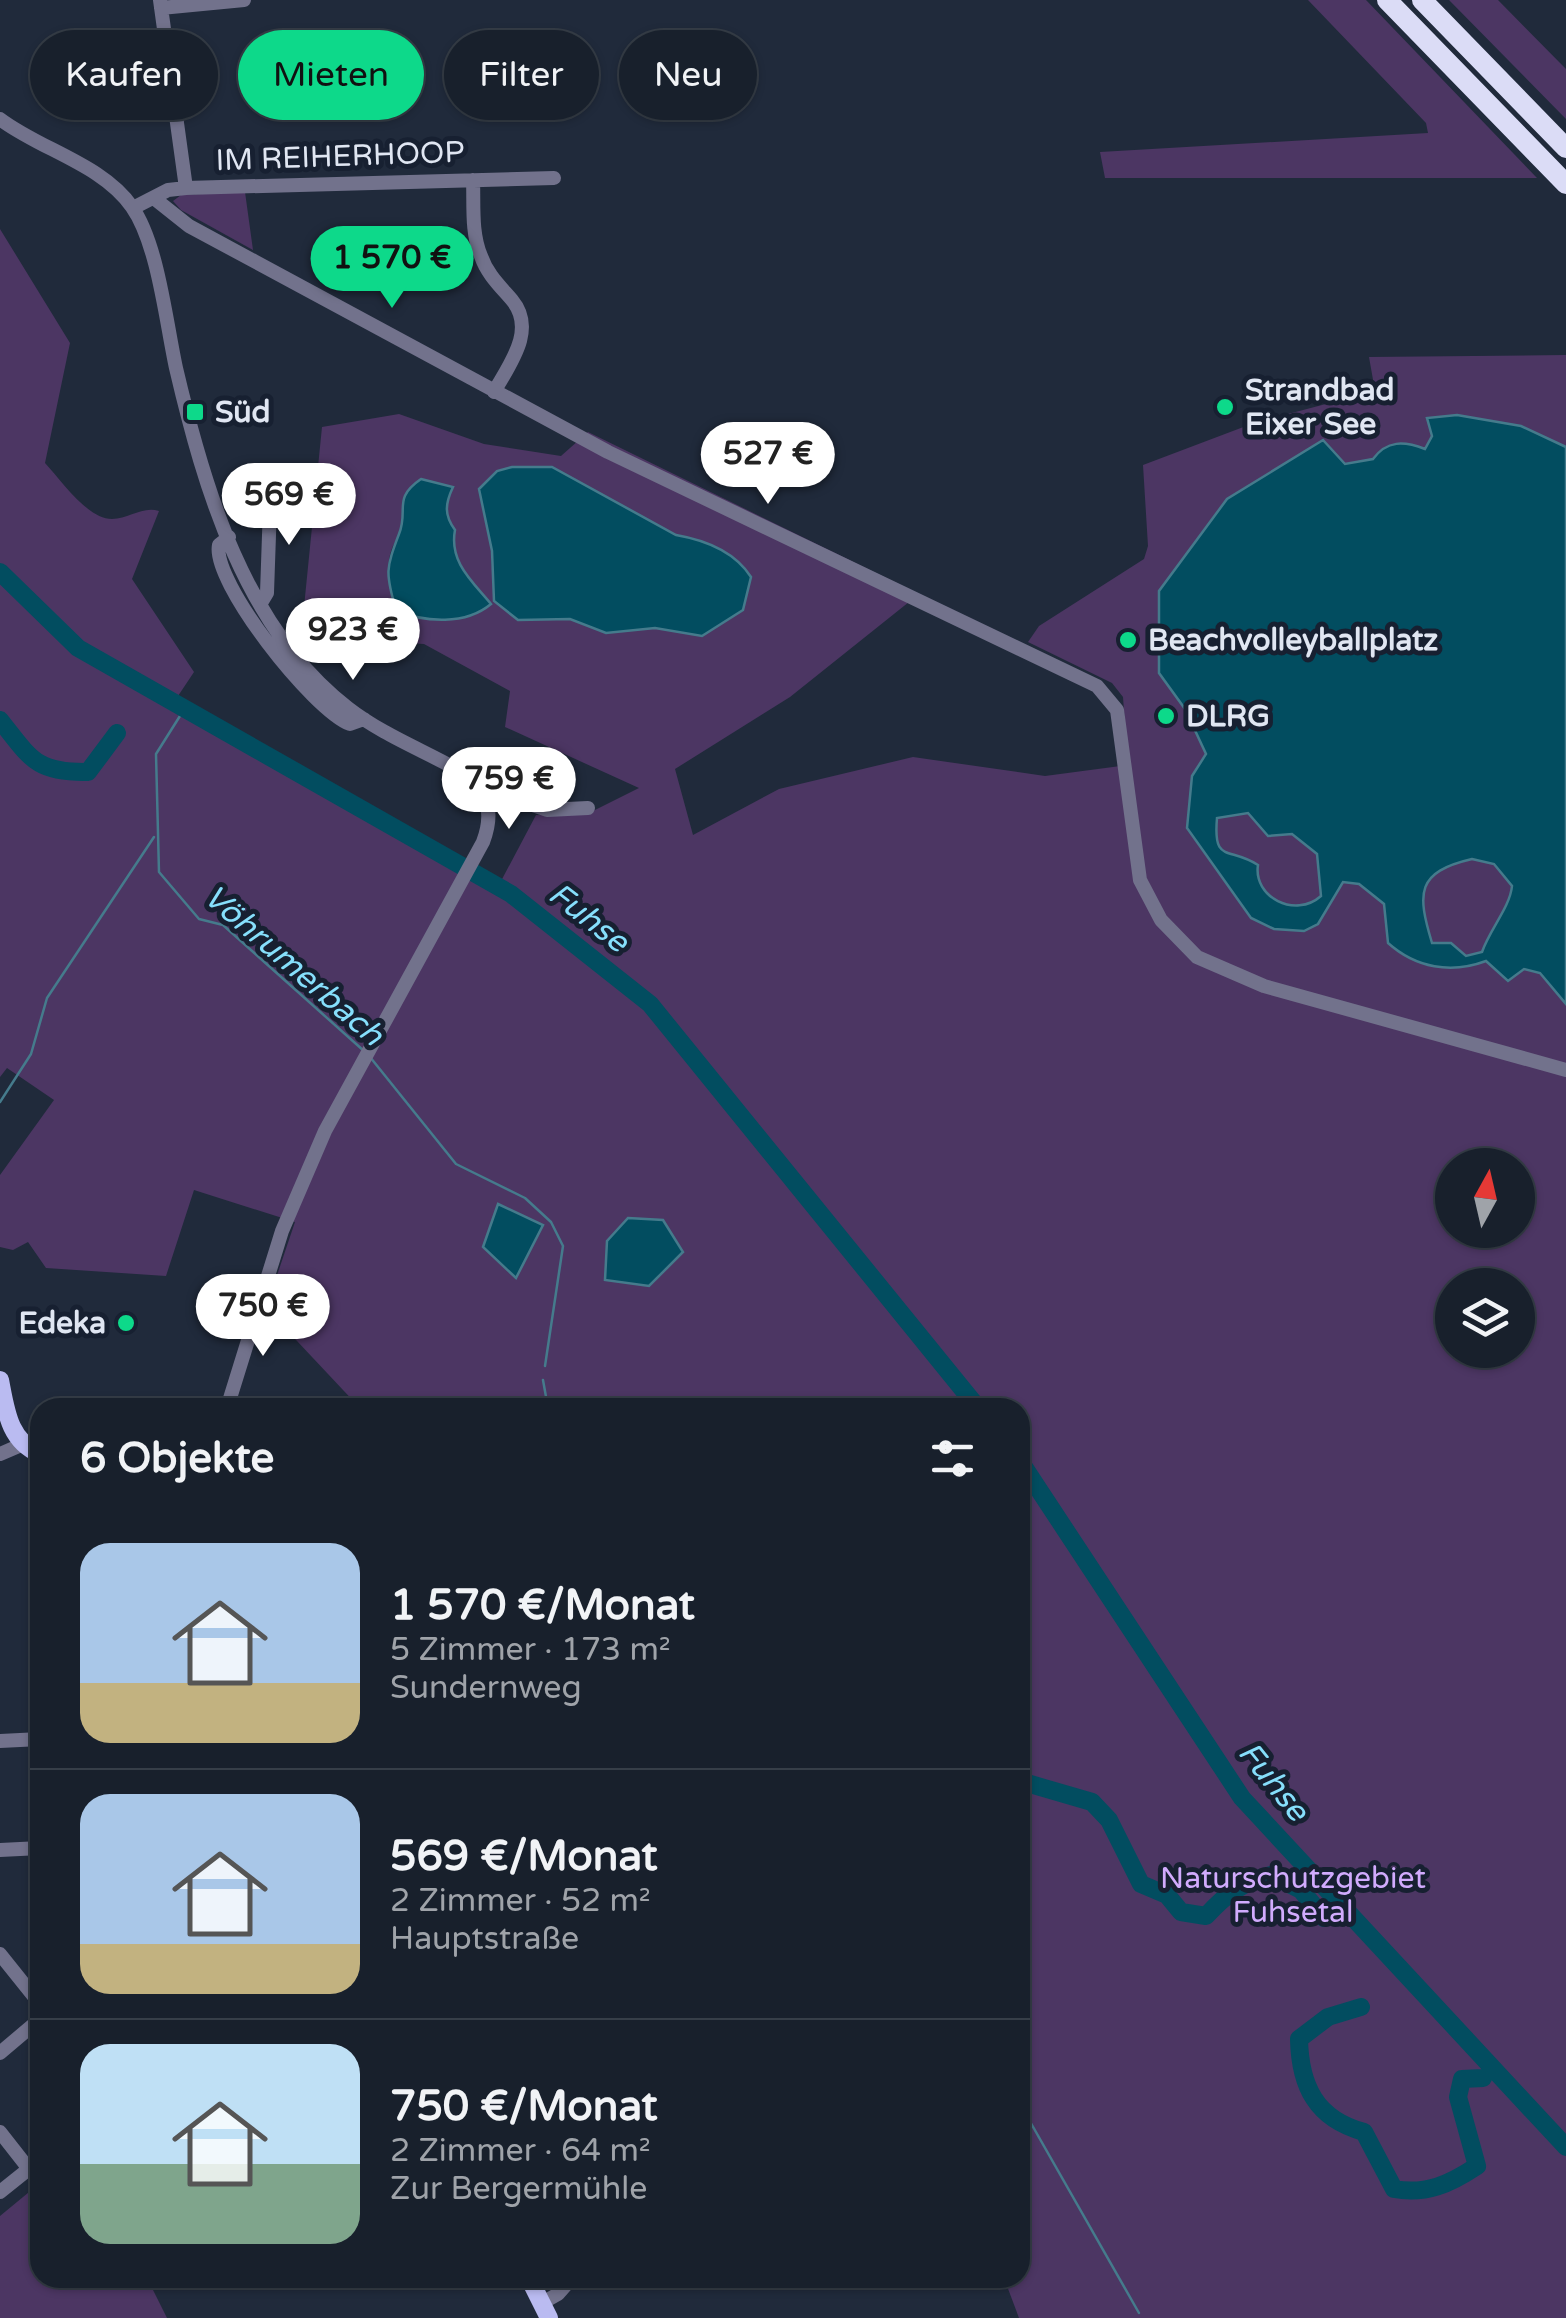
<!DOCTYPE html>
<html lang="de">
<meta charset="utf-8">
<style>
:root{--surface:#18202c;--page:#252d38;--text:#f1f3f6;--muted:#9fa3a9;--line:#363e48;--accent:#0dd98a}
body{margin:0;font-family:"Varela Round",sans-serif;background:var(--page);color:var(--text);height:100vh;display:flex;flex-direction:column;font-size:38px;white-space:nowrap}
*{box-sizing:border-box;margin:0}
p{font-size:32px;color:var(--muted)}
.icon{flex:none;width:55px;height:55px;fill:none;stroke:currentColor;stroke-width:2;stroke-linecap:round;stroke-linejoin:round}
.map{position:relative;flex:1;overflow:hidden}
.drawer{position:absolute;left:30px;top:1398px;width:1000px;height:890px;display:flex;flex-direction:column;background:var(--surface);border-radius:30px;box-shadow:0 2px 8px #0004,0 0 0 2px var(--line)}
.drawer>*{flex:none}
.hud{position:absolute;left:30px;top:30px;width:1000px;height:90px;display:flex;gap:20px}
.needle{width:65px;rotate:8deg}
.controls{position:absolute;left:1435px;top:1148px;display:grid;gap:20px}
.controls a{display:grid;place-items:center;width:100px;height:100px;border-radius:50%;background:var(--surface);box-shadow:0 2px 8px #0004,0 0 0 2px var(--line);font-size:50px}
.price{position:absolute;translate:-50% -85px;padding:0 22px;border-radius:35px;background:#fff;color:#222;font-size:32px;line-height:65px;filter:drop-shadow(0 2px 5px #0008)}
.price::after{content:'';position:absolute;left:50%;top:60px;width:30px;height:22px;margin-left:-15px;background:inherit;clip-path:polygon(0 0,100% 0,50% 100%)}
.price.selected{background:var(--accent);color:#111}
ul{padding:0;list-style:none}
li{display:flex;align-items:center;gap:30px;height:250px;padding:0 50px}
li+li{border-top:2px solid var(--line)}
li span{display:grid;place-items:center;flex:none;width:280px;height:200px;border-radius:30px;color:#555}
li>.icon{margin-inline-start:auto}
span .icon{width:120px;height:120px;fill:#fffc;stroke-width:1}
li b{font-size:42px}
h2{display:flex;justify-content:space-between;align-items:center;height:120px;padding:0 50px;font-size:42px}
.pill{padding:0 35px;border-radius:45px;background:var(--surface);box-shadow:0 2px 8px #0004,0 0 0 2px var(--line);font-size:35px;line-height:90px}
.pill.selected{background:var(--accent);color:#111}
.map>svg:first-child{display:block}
.green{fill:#4c3663;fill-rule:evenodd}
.water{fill:#024d60;stroke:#457b8c;stroke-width:2.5;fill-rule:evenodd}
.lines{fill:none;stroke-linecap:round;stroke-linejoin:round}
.stream{stroke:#457b8c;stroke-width:2.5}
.river{stroke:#024d60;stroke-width:18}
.minor{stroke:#72728c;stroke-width:14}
.major{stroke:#babbf1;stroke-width:18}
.highway{stroke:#dbdcf6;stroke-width:20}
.poi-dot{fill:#0dd98a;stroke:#172031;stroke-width:4}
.labels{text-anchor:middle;stroke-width:10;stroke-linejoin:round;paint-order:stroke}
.street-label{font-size:30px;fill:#e0e6f2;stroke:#172031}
.poi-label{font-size:30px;font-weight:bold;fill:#e0e6f2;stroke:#172031;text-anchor:start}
.park-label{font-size:30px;fill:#d1abfd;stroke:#172031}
.water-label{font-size:32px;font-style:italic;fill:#86dffc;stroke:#172031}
</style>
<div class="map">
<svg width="1566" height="2318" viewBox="0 0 1566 2318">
<rect width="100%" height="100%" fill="#202a3b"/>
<!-- green -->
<path class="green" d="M1308 0H1366L1537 178H1105L1100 152 1428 133 1426 123Z
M1449 0H1498L1566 69V119Z
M245 192 253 250 181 210 173 201 181 195Z
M0 229 70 343 45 463C61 480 87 519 112 519 129 519 142 506 159 511L132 579 194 672 172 705 534 913 653 1010 657 1008 652 1002 539 907 500 883 536 815 591 812 639 788 505 727 510 691 424 644 301 637 322 427 399 414 484 444 561 456 588 432 919 594 790 697 675 769 693 835 779 789 913 757 1045 776 1128 765 1123 697 1112 683 1028 642 1039 626 1144 559 1148 546 1143 465 1254 423 1375 391 1369 357 1566 355V2318H1019L1004 2278H1020V1408L359 1407 266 1308 295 1222 194 1190 166 1276 46 1268 28 1242 13 1250 0 1247V1175L54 1100 7 1068 0 1077ZM552 467 676 535C705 540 735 552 751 577L702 636 655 628 607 633 570 619 494 601 490 536ZM453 488C445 505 444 516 455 530 449 563 473 580 491 604L396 610C374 538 403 531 453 488ZM1452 1165H1518V1230H1452ZM1452 1285H1518V1350H1452Z
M40 2183V2278H147L167 2318H0V2216Z"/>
<!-- water -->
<path class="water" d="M1457 415 1521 426 1566 447V1004L1540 973 1524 969 1508 981 1486 961C1451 974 1416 968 1388 943L1384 904 1359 884 1343 882 1318 924 1304 931 1274 929 1251 918 1187 828 1192 776 1206 754 1185 709 1159 673V591L1227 499 1323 440 1345 464 1373 459C1387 440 1404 441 1425 449L1432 436 1427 418ZM1248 813 1268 836 1292 834 1317 854 1321 896C1295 919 1253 897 1258 865 1228 846 1213 864 1217 818ZM1472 859 1494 864 1512 886C1510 907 1490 929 1482 952L1466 956 1451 943H1432C1417 893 1416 872 1472 859Z
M512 467H552L676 535C705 540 735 552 751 577L743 610 702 636 655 628 606 633 570 619 518 620 494 601 492 551 479 489 497 471Z
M421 479 453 487C445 504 444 515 455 530 449 562 472 581 491 604 466 625 425 623 396 610 385 573 386 568 399 534 409 509 392 499 421 479Z
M498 1204 543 1225 516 1278 483 1247Z
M628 1218 663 1220 683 1252 649 1286 605 1280 607 1241Z"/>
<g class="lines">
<!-- stream -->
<path class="stream" d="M185 708 156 754 159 872 199 919 223 925 364 1051
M370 1057 456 1164 525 1198 551 1222 563 1246 545 1366
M0 1102 31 1054 47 998 154 837
M543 1380 548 1408
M1020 2104 1139 2313"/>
<!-- river -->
<path class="river" d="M0 572 78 648 511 894 650 1004 978 1408
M0 720C31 759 36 773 88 772L117 733
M1020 1461 1242 1798 1566 2147
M1020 1781 1092 1802 1109 1820 1141 1884 1167 1895 1181 1912 1206 1916C1226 1894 1243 1882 1271 1875L1301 1890 1324 1918
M1361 2007 1328 2017 1299 2039C1300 2086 1316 2119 1364 2132L1394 2189C1426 2195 1450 2184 1477 2166L1458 2097 1462 2079 1483 2078"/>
<!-- minor -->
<path class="minor" d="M160 0 186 188
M161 8 244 0
M0 119C41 150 102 164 132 207 158 244 166 322 176 368 204 488 245 629 348 708 384 736 428 752 467 775 490 793 493 816 483 842L325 1131 282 1231 227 1408
M473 180C474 204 471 233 481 256 487 274 500 286 512 300 537 330 509 365 494 392
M155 199 189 226 608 452 1097 686 1117 710 1140 880 1161 920 1197 957 1264 986 1566 1070
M133 208 168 190 186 188 554 178
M229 537 219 545C211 581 313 710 350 724L364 719
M261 603 267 593 271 477
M487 800 512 798 547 810 588 808
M0 1454 21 1445
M0 1741 40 1739
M0 1850 40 1848
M0 1954 40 2004
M0 2053 40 2019
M0 2132 29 2169
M0 2192 40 2160
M542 2303 558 2294 572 2278"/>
<!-- major -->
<path class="major" d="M0 1380C6 1411 9 1441 40 1454
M529 2278 549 2318"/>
<!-- highway -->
<path class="highway" d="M1387 0 1566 184
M1422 0 1566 148"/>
</g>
<!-- markers -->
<g class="poi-dot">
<circle cx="1225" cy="407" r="10"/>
<rect x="185" y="402" width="20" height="20" rx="5"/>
<circle cx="1128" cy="640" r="10"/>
<circle cx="1166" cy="716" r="10"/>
<circle cx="126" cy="1323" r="10"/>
</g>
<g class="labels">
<!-- street labels -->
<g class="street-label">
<text transform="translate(340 156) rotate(-2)" y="10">IM REIHERHOOP</text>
</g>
<!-- poi labels -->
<g class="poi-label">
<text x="1245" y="400">Strandbad<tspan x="1245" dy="34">Eixer See</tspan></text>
<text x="215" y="422">Süd</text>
<text x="1148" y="650">Beachvolleyballplatz</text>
<text x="1186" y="726">DLRG</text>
<text x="106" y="1333" text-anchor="end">Edeka</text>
</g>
<!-- park labels -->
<g class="park-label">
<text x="1293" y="1888">Naturschutzgebiet<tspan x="1293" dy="34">Fuhsetal</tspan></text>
</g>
<!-- water labels -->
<g class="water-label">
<text transform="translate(589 917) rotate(38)" y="11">Fuhse</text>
<text transform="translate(294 965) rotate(41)" y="11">Vöhrumerbach</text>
<text transform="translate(1274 1781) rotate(51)" y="11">Fuhse</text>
</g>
</g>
</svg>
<div class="controls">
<a><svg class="needle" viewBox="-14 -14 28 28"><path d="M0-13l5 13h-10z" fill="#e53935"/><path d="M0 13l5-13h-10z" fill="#9fa3a9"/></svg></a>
<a><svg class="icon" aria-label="layers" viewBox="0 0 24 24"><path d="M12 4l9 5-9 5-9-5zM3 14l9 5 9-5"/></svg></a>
</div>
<b class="price selected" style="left:392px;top:311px">1 570 €</b>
<b class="price" style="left:768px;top:507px">527 €</b>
<b class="price" style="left:289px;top:548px">569 €</b>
<b class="price" style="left:353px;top:683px">923 €</b>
<b class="price" style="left:509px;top:832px">759 €</b>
<b class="price" style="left:263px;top:1359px">750 €</b>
<div class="hud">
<a class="pill">Kaufen</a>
<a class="pill selected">Mieten</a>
<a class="pill">Filter</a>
<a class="pill">Neu</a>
</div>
<section class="drawer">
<h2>6 Objekte<svg class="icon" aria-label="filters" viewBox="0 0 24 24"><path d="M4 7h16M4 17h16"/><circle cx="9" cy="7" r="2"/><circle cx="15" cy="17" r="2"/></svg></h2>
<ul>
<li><span style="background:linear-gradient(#a9c7e8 70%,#c2b280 0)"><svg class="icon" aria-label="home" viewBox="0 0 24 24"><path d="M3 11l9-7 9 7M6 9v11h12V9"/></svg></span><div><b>1 570 €/Monat</b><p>5 Zimmer · 173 m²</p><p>Sundernweg</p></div></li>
<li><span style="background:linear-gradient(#a9c7e8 75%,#c2b280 0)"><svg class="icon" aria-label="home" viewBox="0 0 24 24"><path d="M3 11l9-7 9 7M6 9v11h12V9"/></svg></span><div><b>569 €/Monat</b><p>2 Zimmer · 52 m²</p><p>Hauptstraße</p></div></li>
<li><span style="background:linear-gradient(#bfe0f5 60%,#7fa58c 0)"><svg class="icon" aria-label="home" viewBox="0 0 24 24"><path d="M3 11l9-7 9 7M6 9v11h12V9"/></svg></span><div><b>750 €/Monat</b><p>2 Zimmer · 64 m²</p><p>Zur Bergermühle</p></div></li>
</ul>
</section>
</div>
